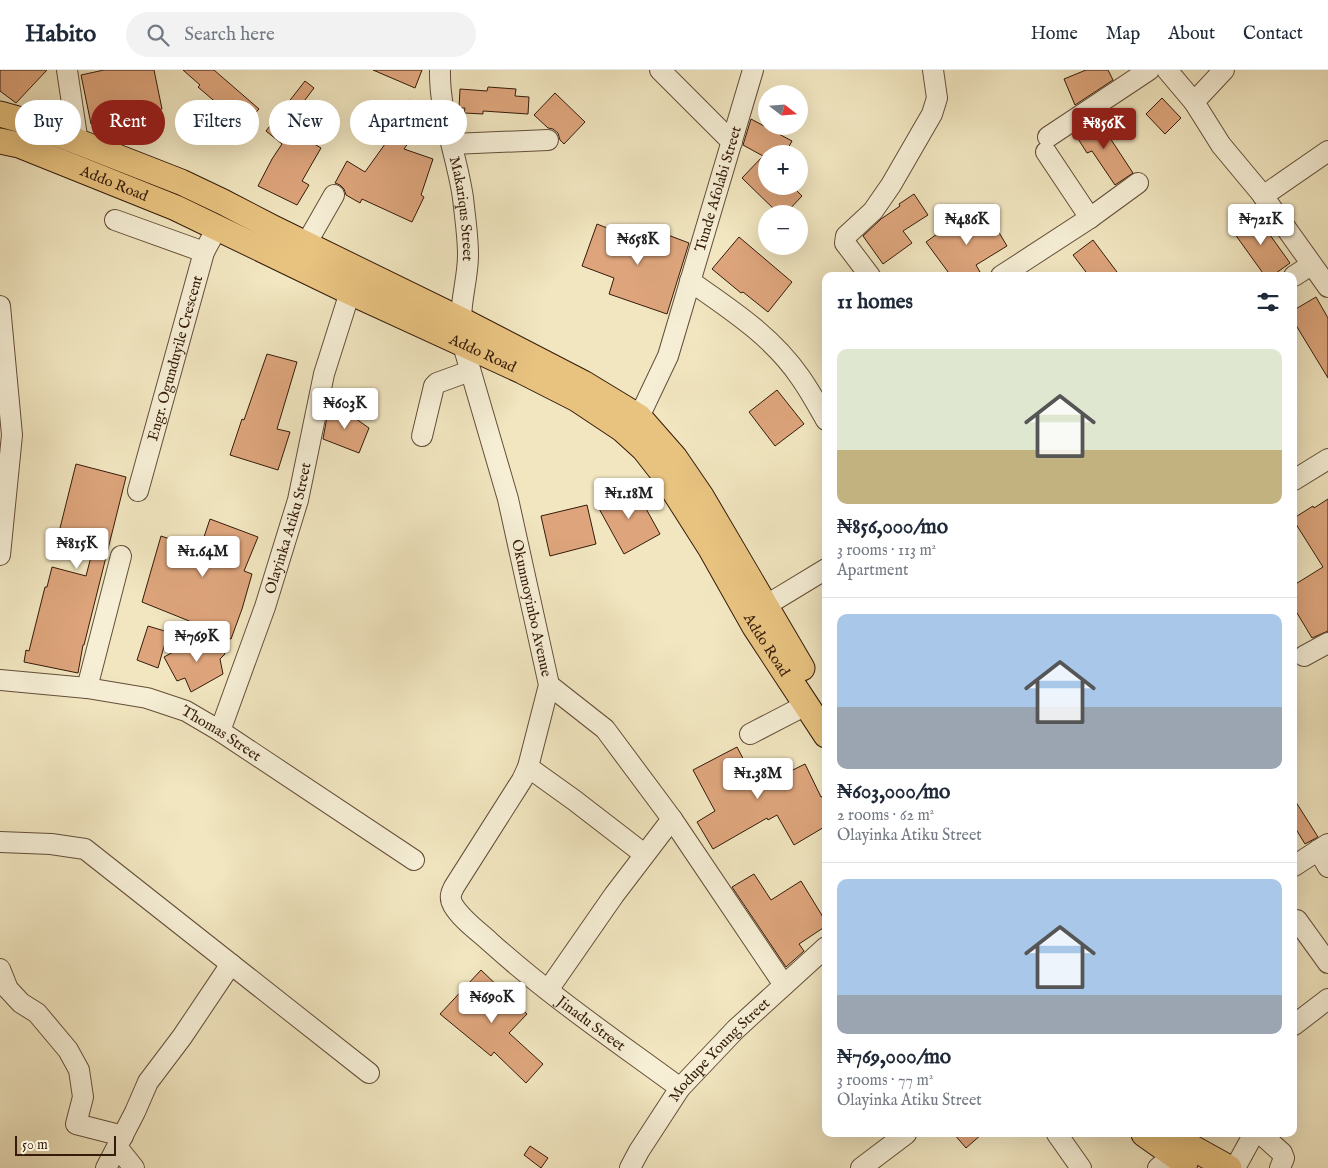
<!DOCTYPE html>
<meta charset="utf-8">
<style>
:root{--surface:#fff;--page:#f2f2f3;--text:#1f2937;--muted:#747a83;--line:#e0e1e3;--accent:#8f2418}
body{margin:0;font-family:"IM FELL English",serif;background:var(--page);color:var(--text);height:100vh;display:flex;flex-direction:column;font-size:19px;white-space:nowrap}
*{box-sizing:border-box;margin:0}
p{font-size:16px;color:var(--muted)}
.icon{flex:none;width:28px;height:28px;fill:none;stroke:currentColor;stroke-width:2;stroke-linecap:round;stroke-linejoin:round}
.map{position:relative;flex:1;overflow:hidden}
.side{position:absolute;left:822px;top:202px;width:475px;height:865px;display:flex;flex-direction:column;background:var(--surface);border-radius:10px;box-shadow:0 5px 20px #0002}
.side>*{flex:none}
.hud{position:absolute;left:15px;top:30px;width:475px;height:45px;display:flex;gap:10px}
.needle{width:32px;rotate:107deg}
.fabs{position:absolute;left:758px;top:15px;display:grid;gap:10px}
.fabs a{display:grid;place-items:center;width:50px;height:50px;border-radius:50%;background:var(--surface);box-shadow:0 5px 20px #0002;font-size:25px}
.scale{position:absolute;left:15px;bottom:12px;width:101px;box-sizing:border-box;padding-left:5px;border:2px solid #351b0a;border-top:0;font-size:14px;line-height:18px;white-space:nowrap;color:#351b0a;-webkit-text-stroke:4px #f6efd6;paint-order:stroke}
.price{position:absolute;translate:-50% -42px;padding:0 11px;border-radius:5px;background:#fff;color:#222;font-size:16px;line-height:32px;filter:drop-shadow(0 1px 2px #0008)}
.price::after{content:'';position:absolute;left:50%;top:30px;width:15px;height:11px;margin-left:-8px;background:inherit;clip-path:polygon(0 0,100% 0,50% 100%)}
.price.active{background:var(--accent);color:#fff}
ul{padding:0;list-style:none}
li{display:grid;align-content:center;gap:10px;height:265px;padding:0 15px}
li+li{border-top:1px solid var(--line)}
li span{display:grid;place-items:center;height:155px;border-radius:10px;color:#555}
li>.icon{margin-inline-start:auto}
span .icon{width:90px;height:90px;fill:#fffc;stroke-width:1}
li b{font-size:21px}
h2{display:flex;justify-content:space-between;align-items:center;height:60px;padding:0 15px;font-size:21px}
.chip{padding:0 18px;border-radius:22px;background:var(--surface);box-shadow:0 5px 20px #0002;font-size:18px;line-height:45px}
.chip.active{background:var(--accent);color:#fff}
header{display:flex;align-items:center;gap:30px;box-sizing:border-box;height:70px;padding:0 25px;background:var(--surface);border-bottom:1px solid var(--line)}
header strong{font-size:24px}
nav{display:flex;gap:28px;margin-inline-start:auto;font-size:18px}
.search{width:350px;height:45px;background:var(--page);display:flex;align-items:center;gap:12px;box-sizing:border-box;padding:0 18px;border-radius:28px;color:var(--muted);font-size:19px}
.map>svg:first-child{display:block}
.building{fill:#dea57c;stroke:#351b0a}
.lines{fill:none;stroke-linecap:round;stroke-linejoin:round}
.minor-casing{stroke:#644e38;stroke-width:22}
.major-casing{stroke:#351b0a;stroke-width:27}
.minor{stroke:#f6efd6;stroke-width:20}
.major{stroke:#e8c380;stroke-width:25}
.labels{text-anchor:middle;stroke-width:4;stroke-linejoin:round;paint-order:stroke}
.street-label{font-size:15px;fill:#351b0a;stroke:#f6efd6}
</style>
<header>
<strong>Habito</strong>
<div class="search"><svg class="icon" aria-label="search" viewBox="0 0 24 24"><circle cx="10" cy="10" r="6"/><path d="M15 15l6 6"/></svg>Search here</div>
<nav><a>Home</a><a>Map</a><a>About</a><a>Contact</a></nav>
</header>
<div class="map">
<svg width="1328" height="1098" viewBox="0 0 1328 1098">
<rect width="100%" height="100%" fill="#f1e6c0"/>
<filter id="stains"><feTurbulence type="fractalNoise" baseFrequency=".004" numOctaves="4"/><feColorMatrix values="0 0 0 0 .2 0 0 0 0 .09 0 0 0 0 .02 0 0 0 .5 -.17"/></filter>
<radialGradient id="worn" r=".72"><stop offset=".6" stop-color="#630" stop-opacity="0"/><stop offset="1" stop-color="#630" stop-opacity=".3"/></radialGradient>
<!-- building -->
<path class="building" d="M0 0H47L16 33 0 21Z
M104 0H154L162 39 91 54 81 5Z
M183 0H214L259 39 249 50 239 42 234 48 198 17 200 15Z
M373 0H422L415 18Z
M1086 0H1108L1113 10 1075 35 1064 9Z
M305 11 314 18 283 59 310 74 311 72 321 78 302 111 309 115 297 135 258 116 272 89 282 74 266 61Z
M488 17 516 19 515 26 529 27 528 44 483 41V44L464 43 465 38H459L460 19 487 21Z
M555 23 585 52 564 74 560 70 558 63 553 59 548 58 534 45Z
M1162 28 1181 48 1165 64 1146 44Z
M409 30 422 38 407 67 411 69 404 79 433 89 421 125 424 127 412 152 362 129 360 133 346 125 344 119 340 115 335 113 347 91 365 102 400 53 396 51Z
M1101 48 1113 67 1110 68 1133 103 1115 115 1092 81 1087 83 1075 64Z
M751 49 792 71 785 84H766V116H792L802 126 785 144H779L742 108 763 86 743 75Z
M914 124 928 145 903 161 912 173 883 194 863 166 881 149 900 136 899 134Z
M987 142 1007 176 976 195 980 202 974 206H951L926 172 948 156 953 163Z
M1255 144 1290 193 1272 206H1265L1232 160Z
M597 154 655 177 660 162 689 173 667 244 609 224 614 208 582 196Z
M739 167 792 212 768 242 743 222 741 223 712 199Z
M1093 170 1120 206H1089L1073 185Z
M1316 227 1328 248V308L1294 252V240Z
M267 284 297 292 277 359 290 362 278 400 230 385 242 349 244 350Z
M777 320 804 354 775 376 749 342Z
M329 336 352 346 369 358 359 383 323 369Z
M76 394 126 407 84 575H83L78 603 24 592 26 580 29 581 45 517H47L52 497 86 506 92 483 56 474Z
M633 415 660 464 624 484 597 435Z
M1328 429V561L1312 568 1294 538V515L1323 497 1294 451V448L1313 436 1314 438Z
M587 435 596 474 550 486 541 446Z
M210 449 258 467 244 501 252 504 242 539 231 569 219 565V563L142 532 161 466 200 479Z
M148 556 168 562 158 598 137 590Z
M217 569 225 584 220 589 223 604 191 622 185 608 177 611 164 587 195 570 215 576Z
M737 677 758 717 805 694 821 727 826 724V756L794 775 777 745 768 750 767 748 713 779 697 752 715 741 693 700Z
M1294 729 1318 767 1305 774 1294 756Z
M754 804 771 830 801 811 826 852V856L799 874 804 881 786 897 732 817Z
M481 900 527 944 509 963 543 994 526 1013 494 982 491 986 440 944Z
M954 1064H982L966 1078Z
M530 1076 548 1088 541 1098 524 1085Z"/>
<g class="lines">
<defs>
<g id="minor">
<path d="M67 0 78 73"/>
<path id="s1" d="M440 0C439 44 457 85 463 128 465 147 468 166 468 185 468 207 461 228 461 250"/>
<path d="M660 0 732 72"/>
<path d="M1167 0 1194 32"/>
<path d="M1224 0 1194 32 1221 75 1261 123 1328 217"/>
<path d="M1048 67 1149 0"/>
<path d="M452 74 548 70"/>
<path d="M1046 82 1090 148"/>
<path d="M1263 126 1328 81"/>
<path d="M115 150 204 182"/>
<path d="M306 174 334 125"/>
<path d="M870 206 845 173 846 166 873 141 891 115 932 44 937 28 933 0"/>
<path d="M1001 206 1090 148 1138 113"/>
<path d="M1294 206 1311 195"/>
<path d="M690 211C730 239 772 266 800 307 810 321 818 336 826 350"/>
<path d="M0 236 12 365 0 485"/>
<path id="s2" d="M463 275 508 429 549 615 528 697 522 710 454 817C451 823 449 828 453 835 461 849 478 861 490 872 550 926 616 971 680 1018"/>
<path id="s3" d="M639 347 668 286 753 0"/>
<path d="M422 366 434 316 437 313 470 301"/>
<path d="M1294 410 1328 389"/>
<path id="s4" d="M138 421 204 182 217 158"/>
<path d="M765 536 826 499"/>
<path d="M1304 586 1328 573"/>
<path id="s5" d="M0 610 87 618 147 628 186 641 220 661 414 790"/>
<path d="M549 615 605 659 672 749 784 915"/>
<path d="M87 618 121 486"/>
<path id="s6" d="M220 661 265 537 298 430 324 304 350 222"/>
<path d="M750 664 806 635"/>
<path d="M528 697 574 730 644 784"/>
<path d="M0 772 51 774 85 779 369 1003"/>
<path d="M1318 780 1328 797"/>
<path d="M1294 796 1328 774"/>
<path d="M1297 850 1328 893"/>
<path d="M0 899 8 919 21 933 37 943 68 980 79 1000 83 1027 76 1054 123 1066"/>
<path d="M548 920 614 825 672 749"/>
<path d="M1294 955 1328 929"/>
<path d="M1057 1064 1081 1098"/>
<path d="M118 1078 134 1098"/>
<path d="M106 1098 135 1042 148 1012 182 967 231 894"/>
<path id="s7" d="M630 1098 639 1081 680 1018 736 959 826 877"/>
<path d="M861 1098 906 1064"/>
<path d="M1158 1098 1173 1085"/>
<path d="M1235 1098 1252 1067 1256 1064H1261L1282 1083 1284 1088 1280 1098"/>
</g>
<g id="major">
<path d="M0 44 25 51 181 112 223 132 275 159 461 250 583 313 639 347 675 388 701 426 802 598"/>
<path id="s8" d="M0 71 19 75 176 138 350 222 522 301 577 329 622 359 644 379 662 402 711 479 755 557 826 665"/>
<path d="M1144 1064 1185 1093"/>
<path d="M1172 1064 1182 1072 1229 1098"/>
</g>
</defs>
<!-- minor casing -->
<use href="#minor" class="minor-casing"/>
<!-- major casing -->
<use href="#major" class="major-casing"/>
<!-- minor -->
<use href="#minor" class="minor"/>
<!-- major -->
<use href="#major" class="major"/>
</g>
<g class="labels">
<!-- street labels -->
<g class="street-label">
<text dy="5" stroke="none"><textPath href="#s8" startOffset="122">Addo Road</textPath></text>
<text dy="5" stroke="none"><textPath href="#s3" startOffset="242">Tunde Afolabi Street</textPath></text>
<text dy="5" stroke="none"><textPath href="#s1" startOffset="141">Makariqus Street</textPath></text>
<text dy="5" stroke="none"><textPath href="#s8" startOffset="528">Addo Road</textPath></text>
<text dy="5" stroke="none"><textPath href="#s4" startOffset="138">Engr. Ogunduyile Crescent</textPath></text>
<text dy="5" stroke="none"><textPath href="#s6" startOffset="214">Olayinka Atiku Street</textPath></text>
<text dy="5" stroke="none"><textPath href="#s2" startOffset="272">Okunmoyinbo Avenue</textPath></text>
<text dy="5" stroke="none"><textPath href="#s8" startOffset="948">Addo Road</textPath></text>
<text dy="5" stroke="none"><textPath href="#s5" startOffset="231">Thomas Street</textPath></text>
<text dy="5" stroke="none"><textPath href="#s2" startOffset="778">Jinadu Street</textPath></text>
<text dy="5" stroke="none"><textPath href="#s7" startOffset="149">Modupe Young Street</textPath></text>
</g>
</g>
<rect width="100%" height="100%" filter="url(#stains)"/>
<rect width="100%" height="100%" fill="url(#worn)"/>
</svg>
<div class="fabs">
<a><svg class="needle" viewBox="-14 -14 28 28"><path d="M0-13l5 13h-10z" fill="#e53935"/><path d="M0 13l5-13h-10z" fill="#747a83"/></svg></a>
<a>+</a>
<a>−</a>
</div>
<div class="scale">50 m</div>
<b class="price active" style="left:1104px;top:80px">₦856K</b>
<b class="price" style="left:967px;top:176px">₦486K</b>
<b class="price" style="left:1261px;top:176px">₦721K</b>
<b class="price" style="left:638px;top:196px">₦658K</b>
<b class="price" style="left:345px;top:360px">₦603K</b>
<b class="price" style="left:629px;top:450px">₦1.18M</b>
<b class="price" style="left:77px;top:500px">₦815K</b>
<b class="price" style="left:203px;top:508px">₦1.64M</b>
<b class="price" style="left:197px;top:593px">₦769K</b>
<b class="price" style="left:758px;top:730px">₦1.38M</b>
<b class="price" style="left:492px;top:954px">₦690K</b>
<div class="hud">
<a class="chip">Buy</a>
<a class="chip active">Rent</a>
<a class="chip">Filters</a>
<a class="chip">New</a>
<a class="chip">Apartment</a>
</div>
<section class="side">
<h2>11 homes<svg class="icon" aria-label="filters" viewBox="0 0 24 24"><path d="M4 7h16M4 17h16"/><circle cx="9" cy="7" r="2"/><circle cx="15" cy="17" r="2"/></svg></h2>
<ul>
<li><span style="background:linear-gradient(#dfe7d0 65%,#c2b280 0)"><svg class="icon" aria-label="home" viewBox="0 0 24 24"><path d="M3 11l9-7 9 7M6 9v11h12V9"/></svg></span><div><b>₦856,000/mo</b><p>3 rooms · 113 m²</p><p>Apartment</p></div></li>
<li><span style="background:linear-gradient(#a9c7e8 60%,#9aa5b1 0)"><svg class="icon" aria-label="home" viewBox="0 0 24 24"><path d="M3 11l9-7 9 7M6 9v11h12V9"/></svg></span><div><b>₦603,000/mo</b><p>2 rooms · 62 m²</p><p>Olayinka Atiku Street</p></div></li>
<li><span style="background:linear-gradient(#a9c7e8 75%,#9aa5b1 0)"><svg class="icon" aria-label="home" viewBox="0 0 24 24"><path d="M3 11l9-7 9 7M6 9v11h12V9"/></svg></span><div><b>₦769,000/mo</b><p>3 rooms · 77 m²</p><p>Olayinka Atiku Street</p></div></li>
</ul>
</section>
</div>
